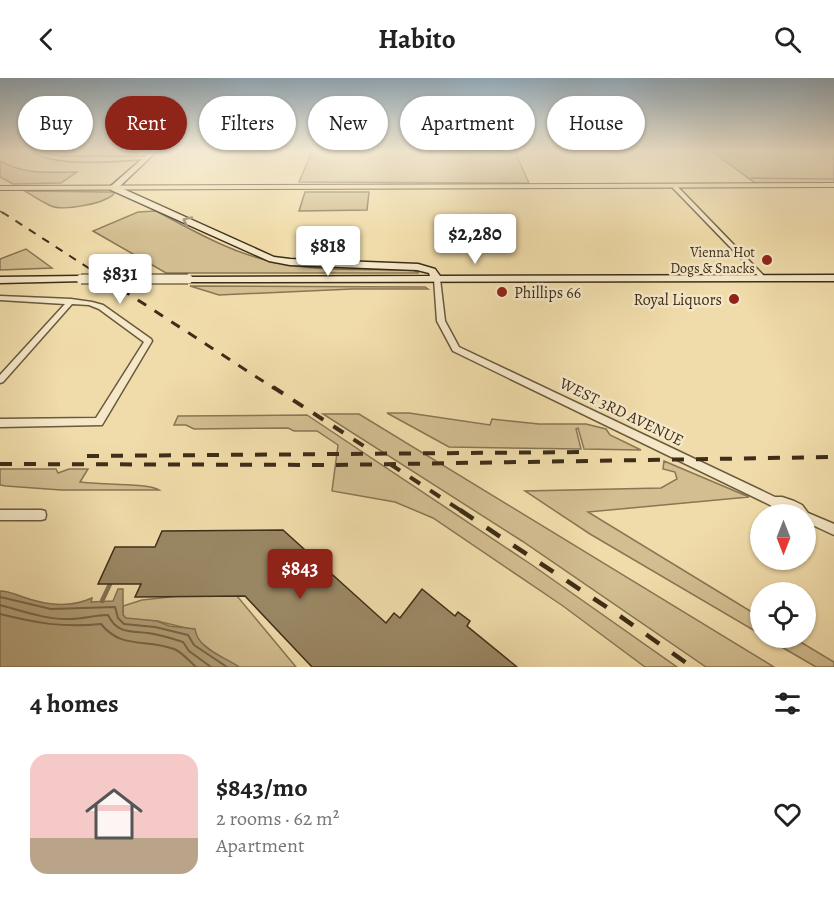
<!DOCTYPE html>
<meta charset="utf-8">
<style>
:root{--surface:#fff;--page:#f2f2f2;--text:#222;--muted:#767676;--line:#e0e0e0;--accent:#8f2418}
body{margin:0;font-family:Alegreya,serif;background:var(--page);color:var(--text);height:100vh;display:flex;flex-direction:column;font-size:22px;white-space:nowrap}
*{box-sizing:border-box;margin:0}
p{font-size:20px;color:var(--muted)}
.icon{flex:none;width:33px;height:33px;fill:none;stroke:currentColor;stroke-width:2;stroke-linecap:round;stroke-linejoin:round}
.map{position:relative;height:589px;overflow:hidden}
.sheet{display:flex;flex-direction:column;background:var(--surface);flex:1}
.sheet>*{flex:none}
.guide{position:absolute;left:18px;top:18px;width:798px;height:54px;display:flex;gap:12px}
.needle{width:39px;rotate:180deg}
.tools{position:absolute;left:750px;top:426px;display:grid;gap:12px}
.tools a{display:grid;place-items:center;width:66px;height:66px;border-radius:50%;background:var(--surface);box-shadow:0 2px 4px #0004;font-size:30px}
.price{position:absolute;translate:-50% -51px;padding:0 14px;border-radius:6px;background:#fff;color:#222;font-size:20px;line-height:39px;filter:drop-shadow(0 2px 3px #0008)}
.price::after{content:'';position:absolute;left:50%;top:36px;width:18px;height:14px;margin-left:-9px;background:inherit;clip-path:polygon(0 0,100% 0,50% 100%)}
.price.active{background:var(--accent);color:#fff}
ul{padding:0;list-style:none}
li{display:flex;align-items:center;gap:18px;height:150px;padding:0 30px}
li+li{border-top:2px solid var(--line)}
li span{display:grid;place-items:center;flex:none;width:168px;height:120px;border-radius:18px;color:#555}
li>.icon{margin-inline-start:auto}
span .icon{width:72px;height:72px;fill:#fffc;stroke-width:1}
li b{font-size:26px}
h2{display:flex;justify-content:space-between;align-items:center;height:72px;padding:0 30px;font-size:26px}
.tag{padding:0 21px;border-radius:27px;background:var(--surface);box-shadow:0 2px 4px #0004;font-size:21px;line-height:54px}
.tag.active{background:var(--accent);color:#fff}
header{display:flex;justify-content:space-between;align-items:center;height:78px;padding:0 30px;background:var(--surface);font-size:27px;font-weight:600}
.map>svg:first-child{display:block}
.green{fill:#d2be91;stroke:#887655;stroke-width:1.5}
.water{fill:#b3a079;stroke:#847253;stroke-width:1.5}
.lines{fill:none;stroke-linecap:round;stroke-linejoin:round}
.shore{stroke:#786649;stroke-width:2}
.stream-far1{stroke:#847253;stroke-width:1.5}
.stream{stroke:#847253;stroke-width:4.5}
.building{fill:#9a8864;stroke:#3d2d19;stroke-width:1.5}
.street-casing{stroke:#6a593d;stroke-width:3}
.secondary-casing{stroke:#3d2d19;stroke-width:3}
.primary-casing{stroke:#3d2d19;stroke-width:2}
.street{fill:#f5e8c8;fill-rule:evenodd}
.secondary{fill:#f5e8c8;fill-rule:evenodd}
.primary{fill:#f0dcaa;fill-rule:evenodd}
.rail-far4{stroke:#3d2d19;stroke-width:1.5;stroke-dasharray:6 6;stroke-linecap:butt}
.rail-far3{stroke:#3d2d19;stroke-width:2;stroke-dasharray:8 8;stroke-linecap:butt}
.rail-far2{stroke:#3d2d19;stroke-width:3;stroke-dasharray:10 10;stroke-linecap:butt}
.rail-far1{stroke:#3d2d19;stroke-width:4;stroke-dasharray:12 12;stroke-linecap:butt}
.rail{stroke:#3d2d19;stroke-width:4.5;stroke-dasharray:16 16;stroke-linecap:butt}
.secondary-bridge-casing{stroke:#3d2d19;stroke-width:11;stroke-linecap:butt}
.secondary-bridge{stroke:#f5e8c8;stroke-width:9}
.oneway{stroke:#998a70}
.poi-dot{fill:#8f2418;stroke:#f5e8c8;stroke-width:2}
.labels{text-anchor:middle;stroke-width:5;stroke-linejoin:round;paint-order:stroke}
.far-poi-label{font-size:14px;fill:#3d2d19;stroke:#f5e8c8;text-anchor:end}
.poi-label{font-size:16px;fill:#3d2d19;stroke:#f5e8c8;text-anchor:start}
.street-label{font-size:16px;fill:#3d2d19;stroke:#f5e8c8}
</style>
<header><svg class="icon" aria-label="back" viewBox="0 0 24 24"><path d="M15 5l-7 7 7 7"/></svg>Habito<svg class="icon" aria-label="search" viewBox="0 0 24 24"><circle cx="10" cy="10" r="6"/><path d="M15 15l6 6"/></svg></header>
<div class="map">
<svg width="834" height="589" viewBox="0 0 834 589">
<rect width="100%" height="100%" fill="#f0dcaa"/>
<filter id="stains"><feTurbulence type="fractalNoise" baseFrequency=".00333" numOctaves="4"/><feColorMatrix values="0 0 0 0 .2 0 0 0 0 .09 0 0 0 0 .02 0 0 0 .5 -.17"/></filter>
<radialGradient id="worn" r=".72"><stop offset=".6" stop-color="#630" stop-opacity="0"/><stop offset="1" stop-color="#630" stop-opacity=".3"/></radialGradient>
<!-- green -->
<path class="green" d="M314 74H515L529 105 299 104 311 76 309 75Z
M713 74H834V105H755Z
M0 83C24 97 50 94 77 94L61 105 13 106 0 99Z
M25 113 108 114H115C108 126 63 133 51 128 42 124 33 118 25 113Z
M305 114H369L367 132 299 133Z
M156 133C192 152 230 174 270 183 315 194 366 191 413 192L419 195H166L93 153 138 134Z
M26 171 52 190 0 192V181Z
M190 208 425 209 428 211H352L219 217Z
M387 335H409L490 347 492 341 539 346H586L606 351 610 357 641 372 584 371 578 350 576 351 581 371 449 369Z
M323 336H359L774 589H706L522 463Z
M307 337 532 487 677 589H645L563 528 433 440 395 424 332 413 338 367 317 353H294L288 350 194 351 186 347H174L178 338Z
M664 383 749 419 588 434 760 539V556L590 456 525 413 661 410 677 401 675 394 663 391Z
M0 391H56L58 395 69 391H88L80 404C100 407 147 405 159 412H61L6 408 0 407Z
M179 518H237L296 589H239L218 578 198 562 190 551 157 543 126 541 123 537V528L142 522Z
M766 560H794L834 584V589H816Z"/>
<!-- water -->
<path class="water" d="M118 511H123V537L126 540 157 543 169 548 195 551C198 572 224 578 239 589H0V513C9 513 14 516 23 519 45 527 70 530 92 520L91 524 113 523Z"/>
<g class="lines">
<!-- shore -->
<path class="shore" d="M0 519 51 531 115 529 118 540 124 546 155 549 188 557 194 567 227 589
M0 527C22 533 47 542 70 541 83 541 95 537 108 537 118 558 134 552 154 556 164 558 174 561 183 564L189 573 211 589
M0 536C36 545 63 550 101 546 122 572 145 560 174 571 182 574 189 583 196 589"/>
<!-- stream-far1 -->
<path class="stream-far1" d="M751 100 834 101"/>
<!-- stream -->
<path class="stream" d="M102 523 110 506"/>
</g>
<!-- building -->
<path class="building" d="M283 452 386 545 394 535 400 540 422 511 455 538 458 534 470 543 467 548 517 589H312L245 518 135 519 141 506H98L115 469H155L162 453Z"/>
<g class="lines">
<defs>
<path id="street" d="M34 74H39L44 76 55 78 71 79H147L149 80 147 81C119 82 57 89 34 74Z
M672 107H676L765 199V201H761L672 109Z
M437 199 440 201 445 243 459 269 775 419H782L794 423 802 427 808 435 834 446V457L806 444V436C790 436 782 439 770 427L453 273 437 243 434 201Z
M0 218 71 221 92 224 103 227 151 261 152 263 102 347 0 349V341L96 340 144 264 99 231 89 227 72 226 3 304 0 305V297L65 226 0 222Z
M0 432H41L45 433 46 437 45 441 41 442H0Z"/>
<path id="secondary" d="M150 74H156L119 109 274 179 290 181 418 186 435 191 440 198 834 197V203L188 204 183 201 185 199 430 198 429 195 417 192 290 187 269 183 111 112V108Z
M81 198 86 201 84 203 0 205V199Z"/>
<path id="primary" d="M834 105V109L0 112V108Z"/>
</defs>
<!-- street casing -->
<use href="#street" class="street-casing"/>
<!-- secondary casing -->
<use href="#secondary" class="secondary-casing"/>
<!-- primary casing -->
<use href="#primary" class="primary-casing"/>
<!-- street -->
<use href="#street" class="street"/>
<!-- secondary -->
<use href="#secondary" class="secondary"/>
<!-- primary -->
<use href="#primary" class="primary"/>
<!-- rail-far4 -->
<path class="rail-far4" d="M0 133 4 136"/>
<!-- rail-far3 -->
<path class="rail-far3" d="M2 134 124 213"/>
<!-- rail-far2 -->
<path class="rail-far2" d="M121 211 275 311"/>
<!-- rail-far1 -->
<path class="rail-far1" d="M273 309 373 374
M87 378 591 374
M0 386 335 387 834 379
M390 386 463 434"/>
<!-- rail -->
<path class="rail" d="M460 432 620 538 692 589"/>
<defs>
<path id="secondary-bridge" d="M81 201H188"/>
</defs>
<!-- secondary-bridge casing -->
<use href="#secondary-bridge" class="secondary-bridge-casing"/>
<!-- secondary-bridge -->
<use href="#secondary-bridge" class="secondary-bridge"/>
</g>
<!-- one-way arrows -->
<defs><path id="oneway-chevron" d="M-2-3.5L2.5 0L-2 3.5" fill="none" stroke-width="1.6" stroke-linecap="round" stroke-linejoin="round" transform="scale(1.5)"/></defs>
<use class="oneway" href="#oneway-chevron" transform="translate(187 143) rotate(-155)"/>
<!-- sky -->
<linearGradient id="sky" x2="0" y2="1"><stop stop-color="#93acbc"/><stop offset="0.47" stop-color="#f8efd9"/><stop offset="1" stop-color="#f8efd9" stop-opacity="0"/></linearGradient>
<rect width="834" height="156" fill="url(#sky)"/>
<!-- markers -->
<g class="poi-dot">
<circle cx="767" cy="182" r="6"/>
<circle cx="502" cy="214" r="6"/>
<circle cx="734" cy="221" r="6"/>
</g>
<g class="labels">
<!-- far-poi labels -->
<g class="far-poi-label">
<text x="755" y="179">Vienna Hot<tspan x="755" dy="16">Dogs &amp; Snacks</tspan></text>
</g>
<!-- poi labels -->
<g class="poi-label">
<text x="514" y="220">Phillips 66</text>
<text x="722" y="227" text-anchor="end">Royal Liquors</text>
</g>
<!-- street labels -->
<g class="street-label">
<text transform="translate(622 333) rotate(26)" y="6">WEST 3RD AVENUE</text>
</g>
</g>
<rect width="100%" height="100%" filter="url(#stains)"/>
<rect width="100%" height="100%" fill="url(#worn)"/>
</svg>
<div class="tools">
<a><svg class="needle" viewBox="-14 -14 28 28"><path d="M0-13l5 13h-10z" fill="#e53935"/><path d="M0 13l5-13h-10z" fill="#767676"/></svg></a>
<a><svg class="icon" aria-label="locate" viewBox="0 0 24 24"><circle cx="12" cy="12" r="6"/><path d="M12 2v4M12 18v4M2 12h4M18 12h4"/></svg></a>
</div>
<b class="price" style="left:475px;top:187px">$2,280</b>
<b class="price" style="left:328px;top:199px">$818</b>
<b class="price" style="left:120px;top:227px">$831</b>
<b class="price active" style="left:300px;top:522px">$843</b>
<div class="guide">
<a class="tag">Buy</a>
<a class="tag active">Rent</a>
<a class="tag">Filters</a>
<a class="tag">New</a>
<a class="tag">Apartment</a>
<a class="tag">House</a>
</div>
</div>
<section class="sheet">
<h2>4 homes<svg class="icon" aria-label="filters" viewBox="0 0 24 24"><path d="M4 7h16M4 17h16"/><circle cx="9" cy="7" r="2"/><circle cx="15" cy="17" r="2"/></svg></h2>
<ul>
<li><span style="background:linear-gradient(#f6c9c9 70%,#b9a48a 0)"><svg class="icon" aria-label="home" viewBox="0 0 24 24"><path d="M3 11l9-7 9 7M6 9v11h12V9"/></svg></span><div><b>$843/mo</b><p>2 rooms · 62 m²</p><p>Apartment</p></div><svg class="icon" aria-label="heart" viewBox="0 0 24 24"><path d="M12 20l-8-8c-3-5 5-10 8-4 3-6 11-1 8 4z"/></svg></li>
</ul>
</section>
